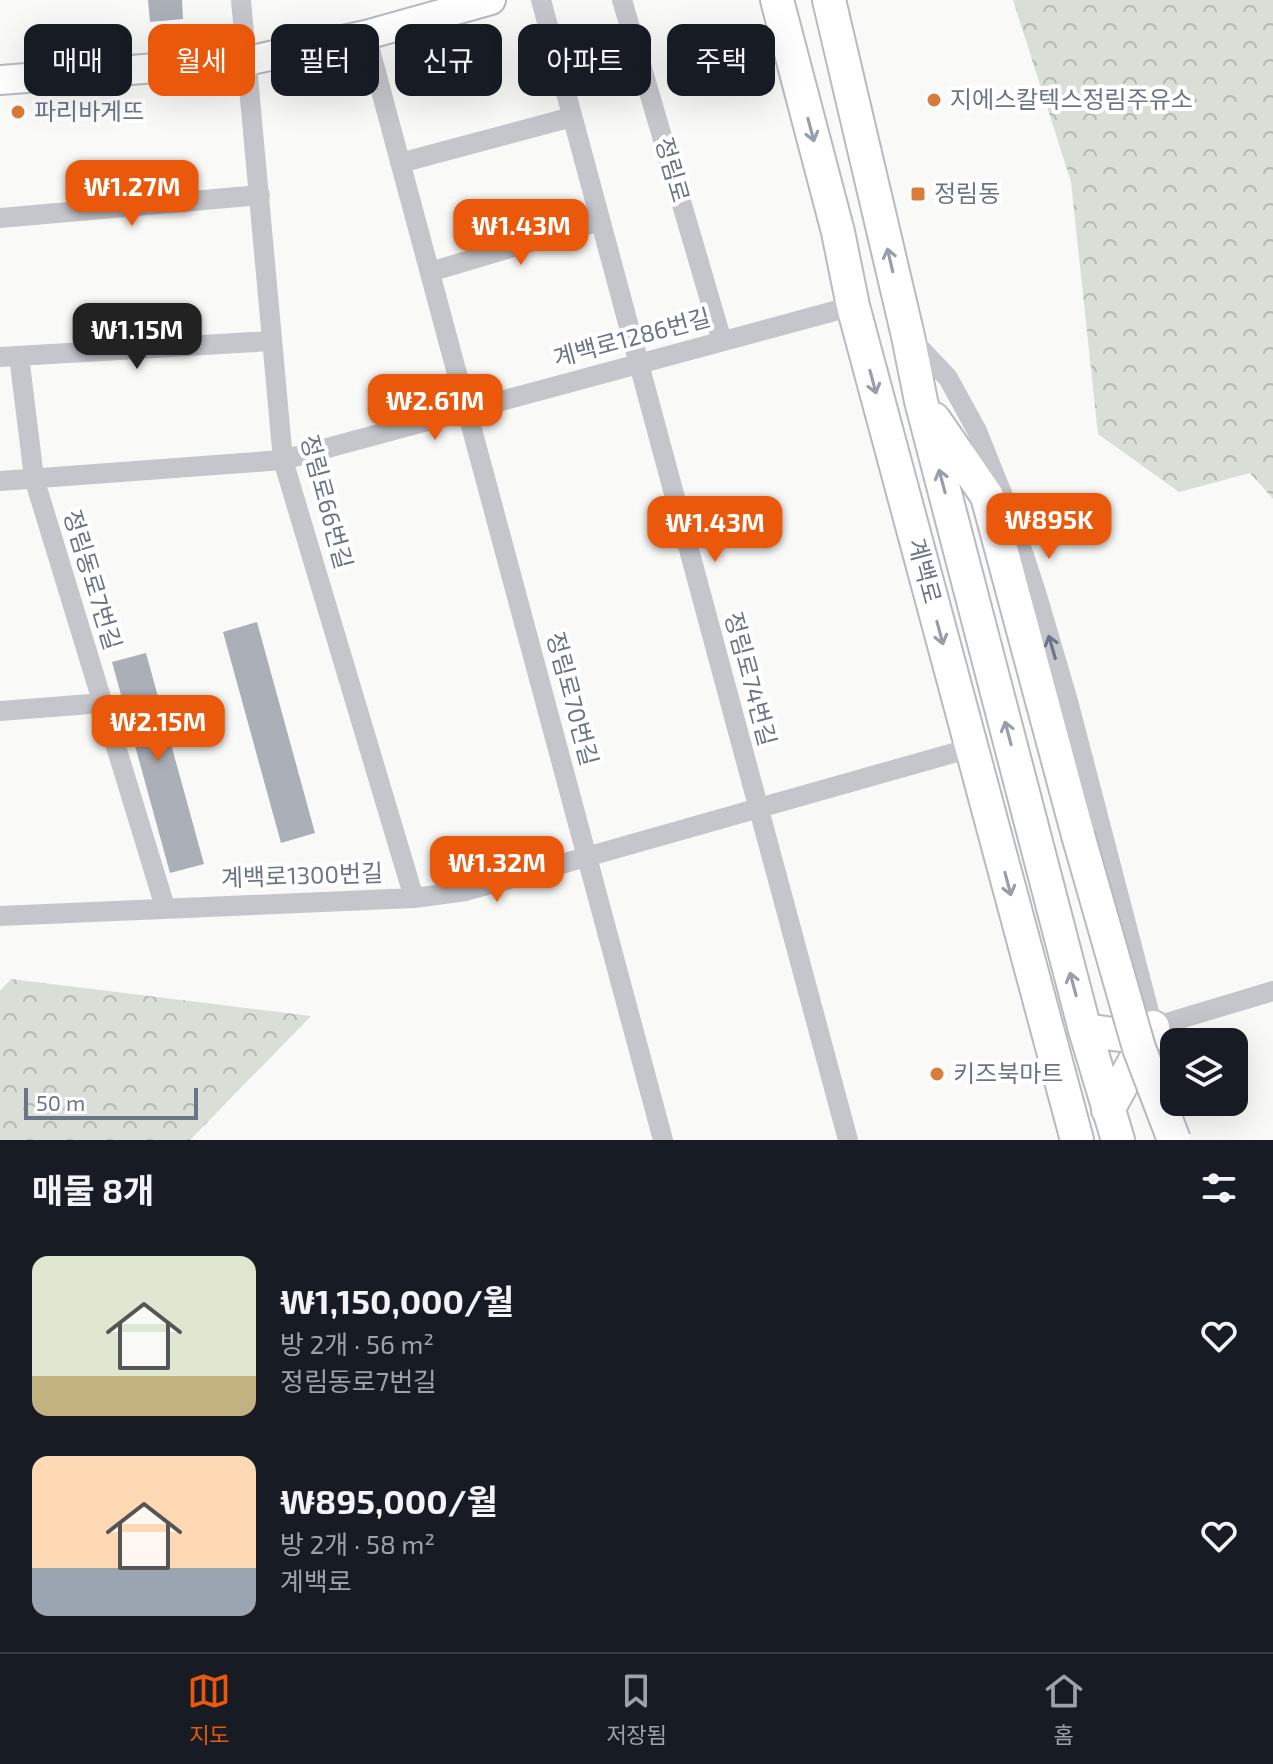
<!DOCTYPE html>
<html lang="ko">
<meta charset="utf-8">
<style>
:root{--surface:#171b24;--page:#20242c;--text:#f1f3f6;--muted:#9ea1a6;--line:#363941;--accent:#ea580c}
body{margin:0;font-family:"Exo 2","Noto Sans KR",sans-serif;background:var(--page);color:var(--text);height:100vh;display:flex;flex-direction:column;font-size:30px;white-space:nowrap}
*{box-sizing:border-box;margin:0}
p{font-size:26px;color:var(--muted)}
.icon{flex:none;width:44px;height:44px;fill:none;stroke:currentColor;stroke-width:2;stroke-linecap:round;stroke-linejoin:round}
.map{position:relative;height:1140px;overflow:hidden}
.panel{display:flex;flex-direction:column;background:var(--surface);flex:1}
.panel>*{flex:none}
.hud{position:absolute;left:24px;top:24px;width:800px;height:72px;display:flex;gap:16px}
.tools{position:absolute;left:1160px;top:1028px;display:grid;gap:16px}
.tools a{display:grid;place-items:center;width:88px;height:88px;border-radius:16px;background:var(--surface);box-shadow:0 8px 32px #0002;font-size:40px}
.scale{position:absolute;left:24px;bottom:20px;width:174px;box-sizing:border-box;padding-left:8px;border:4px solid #6b7587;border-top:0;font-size:22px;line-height:28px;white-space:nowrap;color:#6b7587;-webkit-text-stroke:6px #fff;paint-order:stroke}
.price{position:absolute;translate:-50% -68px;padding:0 18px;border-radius:16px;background:var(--accent);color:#fff;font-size:26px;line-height:52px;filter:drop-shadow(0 2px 4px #0008)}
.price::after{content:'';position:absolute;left:50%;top:48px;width:24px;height:18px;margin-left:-12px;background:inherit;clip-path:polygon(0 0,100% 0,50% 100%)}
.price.on{background:#222;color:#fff}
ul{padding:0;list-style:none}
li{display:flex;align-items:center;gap:24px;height:200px;padding:0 32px}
li span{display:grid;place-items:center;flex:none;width:224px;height:160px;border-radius:16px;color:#555}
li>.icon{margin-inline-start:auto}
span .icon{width:96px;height:96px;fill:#fffc;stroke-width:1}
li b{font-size:34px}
h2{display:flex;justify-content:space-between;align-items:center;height:96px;padding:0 32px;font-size:34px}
.pill{padding:0 28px;border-radius:16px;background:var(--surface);box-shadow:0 8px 32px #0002;font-size:28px;line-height:72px}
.pill.on{background:var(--accent);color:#fff}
.menu{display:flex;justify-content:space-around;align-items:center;height:112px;border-top:2px solid var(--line);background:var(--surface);font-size:22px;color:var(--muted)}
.menu a{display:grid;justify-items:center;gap:4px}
.menu .on{color:var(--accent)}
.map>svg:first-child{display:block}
.forest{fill:url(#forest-crowns)}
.building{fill:#abb0b8}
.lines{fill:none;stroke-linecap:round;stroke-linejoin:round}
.secondary-casing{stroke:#b6bac0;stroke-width:32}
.primary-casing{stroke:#b7babf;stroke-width:36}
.minor{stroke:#c4c6cb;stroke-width:20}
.secondary{stroke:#fff;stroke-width:28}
.primary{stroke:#fff;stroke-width:32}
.primary-bridge-casing{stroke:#b7babf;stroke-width:36;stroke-linecap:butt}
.primary-bridge{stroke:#fff;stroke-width:32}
.oneway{stroke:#979eab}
.oneway2{stroke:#6b7587}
.poi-dot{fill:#d97b39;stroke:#fff;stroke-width:3}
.labels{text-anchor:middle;stroke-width:8;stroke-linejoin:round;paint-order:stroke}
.poi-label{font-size:24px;fill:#6b7587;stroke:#fff;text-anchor:start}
.street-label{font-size:24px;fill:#6b7587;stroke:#fff}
</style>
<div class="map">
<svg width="1273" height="1140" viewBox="0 0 1273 1140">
<defs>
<pattern id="forest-crowns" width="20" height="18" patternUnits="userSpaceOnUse" patternTransform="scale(2)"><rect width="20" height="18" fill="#d9ded7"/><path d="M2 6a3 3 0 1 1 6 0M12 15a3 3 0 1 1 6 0" fill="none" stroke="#b4b9b4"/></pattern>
</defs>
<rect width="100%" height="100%" fill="#f9faf8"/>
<!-- forest -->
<path class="forest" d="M1013 0H1273V499L1250 473 1179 492 1098 434 1071 182Z
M11 979 311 1016 190 1140H0V991Z"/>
<!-- building -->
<path class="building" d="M148 0H182L183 19 150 22Z
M257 622 315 833 281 843 223 632Z
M146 653 204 864 170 873 112 662Z"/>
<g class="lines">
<defs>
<path id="secondary" d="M0 80 247 61 366 35 491 0"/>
<path id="primary" d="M777 0 838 232 853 306 1077 1140
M829 0 908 336 921 401 1085 1030 1118 1140
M934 419 987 496 1078 835
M1085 1030 1120 1035 1153 1027
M1108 1110 1153 1027"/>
</defs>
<!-- secondary casing -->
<use href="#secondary" class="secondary-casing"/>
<!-- primary casing -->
<use href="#primary" class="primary-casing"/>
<!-- minor -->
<path class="minor" d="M241 0 283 460 414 898
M541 0 848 1140
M622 0 722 341
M366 35 663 1140
M400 163 572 117
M0 218 260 195
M430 272 600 221
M911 339 948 378 977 431 1011 516 1036 592 1068 701 1153 1027 1273 991
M19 356 34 478 165 907
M0 357 271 341
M0 481 283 460 853 306
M0 711 103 703
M0 916 414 898 466 891 971 748"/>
<!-- secondary -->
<use href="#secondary" class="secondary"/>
<!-- primary -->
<use href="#primary" class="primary"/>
<defs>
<path id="primary-bridge" d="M1078 835 1139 1048 1174 1140"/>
</defs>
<!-- primary-bridge casing -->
<use href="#primary-bridge" class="primary-bridge-casing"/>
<!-- primary-bridge -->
<use href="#primary-bridge" class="primary-bridge"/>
</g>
<!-- one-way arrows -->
<defs><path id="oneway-shaft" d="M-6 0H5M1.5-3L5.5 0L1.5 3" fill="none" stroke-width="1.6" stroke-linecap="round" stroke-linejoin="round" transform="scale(2)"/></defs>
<g class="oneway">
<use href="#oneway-shaft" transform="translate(811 130) rotate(75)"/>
<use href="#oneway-shaft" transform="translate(890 260) rotate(-103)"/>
<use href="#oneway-shaft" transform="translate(873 382) rotate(75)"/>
<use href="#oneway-shaft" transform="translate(942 481) rotate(-105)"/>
<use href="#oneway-shaft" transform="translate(940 633) rotate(75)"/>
<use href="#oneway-shaft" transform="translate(1008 733) rotate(-105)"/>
<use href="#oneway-shaft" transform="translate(1008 884) rotate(75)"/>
<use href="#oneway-shaft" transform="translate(1073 984) rotate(-105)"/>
</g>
<use class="oneway2" href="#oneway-shaft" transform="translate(1052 647) rotate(-106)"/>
<!-- markers -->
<g class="poi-dot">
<circle cx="934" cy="100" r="8"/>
<circle cx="18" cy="112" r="8"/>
<rect x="910" y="186" width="16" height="16" rx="4"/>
<circle cx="937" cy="1074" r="8"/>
</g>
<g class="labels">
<!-- poi labels -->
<g class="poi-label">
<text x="950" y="108">지에스칼텍스정림주유소</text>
<text x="34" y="120">파리바게뜨</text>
<text x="934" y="202">정림동</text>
<text x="953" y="1082">키즈북마트</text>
</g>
<!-- street labels -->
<g class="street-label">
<text transform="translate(672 170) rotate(74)" y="8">정림로</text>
<text transform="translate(632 338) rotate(-15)" y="8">계백로1286번길</text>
<text transform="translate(326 502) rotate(75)" y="8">정림로66번길</text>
<text transform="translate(924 571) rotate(75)" y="8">계백로</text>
<text transform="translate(92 580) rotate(73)" y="8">정림동로7번길</text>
<text transform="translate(750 679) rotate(75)" y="8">정림로74번길</text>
<text transform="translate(572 699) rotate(75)" y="8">정림로70번길</text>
<text transform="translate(302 876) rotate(-2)" y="8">계백로1300번길</text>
</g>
</g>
</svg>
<div class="tools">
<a><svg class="icon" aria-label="layers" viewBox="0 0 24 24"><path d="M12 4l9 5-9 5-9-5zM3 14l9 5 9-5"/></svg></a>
</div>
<div class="scale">50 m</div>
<b class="price" style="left:132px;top:228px">₩1.27M</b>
<b class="price" style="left:521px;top:267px">₩1.43M</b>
<b class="price on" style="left:137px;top:371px">₩1.15M</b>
<b class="price" style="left:435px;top:442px">₩2.61M</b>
<b class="price" style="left:1049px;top:561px">₩895K</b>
<b class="price" style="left:715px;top:564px">₩1.43M</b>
<b class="price" style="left:158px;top:763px">₩2.15M</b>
<b class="price" style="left:497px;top:904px">₩1.32M</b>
<div class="hud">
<a class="pill">매매</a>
<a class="pill on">월세</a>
<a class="pill">필터</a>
<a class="pill">신규</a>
<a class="pill">아파트</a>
<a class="pill">주택</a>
</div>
</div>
<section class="panel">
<h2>매물 8개<svg class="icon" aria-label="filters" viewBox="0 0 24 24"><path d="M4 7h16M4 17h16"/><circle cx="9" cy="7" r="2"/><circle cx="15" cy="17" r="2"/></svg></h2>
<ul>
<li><span style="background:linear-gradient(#dfe7d0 75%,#c2b280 0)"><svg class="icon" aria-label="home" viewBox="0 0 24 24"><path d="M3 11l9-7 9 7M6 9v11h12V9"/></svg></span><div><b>₩1,150,000/월</b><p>방 2개 · 56 m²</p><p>정림동로7번길</p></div><svg class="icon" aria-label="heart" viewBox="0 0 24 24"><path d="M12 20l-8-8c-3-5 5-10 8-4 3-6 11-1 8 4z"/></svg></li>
<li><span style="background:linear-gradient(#ffd9b3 70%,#9aa5b1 0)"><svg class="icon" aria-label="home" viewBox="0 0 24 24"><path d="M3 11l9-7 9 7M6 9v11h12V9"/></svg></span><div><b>₩895,000/월</b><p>방 2개 · 58 m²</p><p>계백로</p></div><svg class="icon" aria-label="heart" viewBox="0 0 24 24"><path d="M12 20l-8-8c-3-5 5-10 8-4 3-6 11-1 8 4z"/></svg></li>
</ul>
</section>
<nav class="menu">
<a class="on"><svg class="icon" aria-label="map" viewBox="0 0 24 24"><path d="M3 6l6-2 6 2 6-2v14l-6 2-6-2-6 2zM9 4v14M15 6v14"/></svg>지도</a>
<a><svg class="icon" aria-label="saved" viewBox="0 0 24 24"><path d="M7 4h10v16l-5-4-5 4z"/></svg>저장됨</a>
<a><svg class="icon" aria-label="home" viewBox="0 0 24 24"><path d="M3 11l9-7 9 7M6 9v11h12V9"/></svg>홈</a>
</nav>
